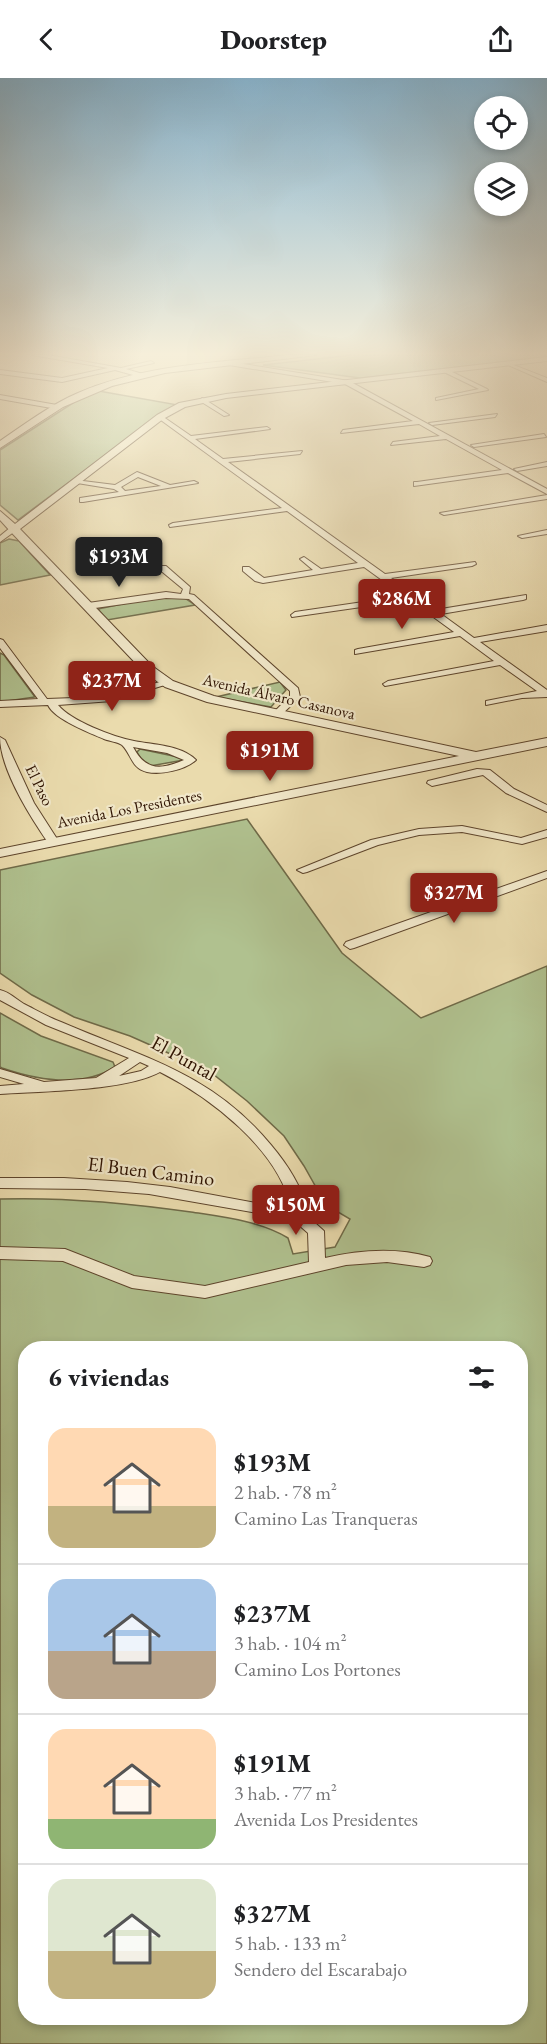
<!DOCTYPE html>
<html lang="es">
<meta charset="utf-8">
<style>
:root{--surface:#fff;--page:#f6f6f6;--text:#202124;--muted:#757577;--line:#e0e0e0;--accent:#8f2418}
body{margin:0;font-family:"EB Garamond",serif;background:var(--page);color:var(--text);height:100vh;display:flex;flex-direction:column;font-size:22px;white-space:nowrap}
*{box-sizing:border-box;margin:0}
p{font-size:20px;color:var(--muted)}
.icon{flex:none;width:33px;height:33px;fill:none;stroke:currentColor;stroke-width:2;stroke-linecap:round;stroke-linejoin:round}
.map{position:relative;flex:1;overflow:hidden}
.drawer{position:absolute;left:18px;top:1263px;width:510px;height:684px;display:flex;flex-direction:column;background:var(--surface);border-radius:24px;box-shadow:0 3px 9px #0003}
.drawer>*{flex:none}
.fabs{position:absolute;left:474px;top:18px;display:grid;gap:12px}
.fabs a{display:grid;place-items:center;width:54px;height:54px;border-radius:50%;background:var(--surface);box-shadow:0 3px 9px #0003;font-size:30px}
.price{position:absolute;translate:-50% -51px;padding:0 14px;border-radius:6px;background:var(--accent);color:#fff;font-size:20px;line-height:39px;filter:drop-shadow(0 2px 3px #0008)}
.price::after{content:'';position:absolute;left:50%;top:36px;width:18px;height:14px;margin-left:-9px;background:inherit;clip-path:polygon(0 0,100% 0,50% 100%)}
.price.active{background:#222;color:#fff}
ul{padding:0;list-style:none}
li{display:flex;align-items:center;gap:18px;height:150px;padding:0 30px}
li+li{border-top:2px solid var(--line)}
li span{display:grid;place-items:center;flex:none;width:168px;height:120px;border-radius:18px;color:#555}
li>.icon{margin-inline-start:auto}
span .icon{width:72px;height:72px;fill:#fffc;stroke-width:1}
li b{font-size:26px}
h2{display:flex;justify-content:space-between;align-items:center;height:72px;padding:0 30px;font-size:26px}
header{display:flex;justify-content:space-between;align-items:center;height:78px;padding:0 30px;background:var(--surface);font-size:27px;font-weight:800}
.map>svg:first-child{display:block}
.green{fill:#b0c18f;stroke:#6f6a48;stroke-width:1.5;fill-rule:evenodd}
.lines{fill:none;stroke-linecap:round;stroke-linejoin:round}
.minor-casing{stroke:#5d442b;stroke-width:2}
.tertiary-casing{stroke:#5d442b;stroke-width:2}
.minor{fill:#f1e8ca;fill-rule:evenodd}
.tertiary{fill:#f1e8ca;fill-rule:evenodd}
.labels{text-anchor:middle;stroke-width:4.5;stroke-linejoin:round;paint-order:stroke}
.far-street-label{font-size:16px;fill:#2e1200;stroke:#f1e8ca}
.street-label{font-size:20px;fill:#2e1200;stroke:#f1e8ca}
</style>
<header><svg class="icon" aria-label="back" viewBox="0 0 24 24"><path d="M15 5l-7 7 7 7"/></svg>Doorstep<svg class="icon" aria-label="share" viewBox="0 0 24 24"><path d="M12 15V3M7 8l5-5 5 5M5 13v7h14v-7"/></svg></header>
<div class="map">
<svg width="547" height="1966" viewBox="0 0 547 1966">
<rect width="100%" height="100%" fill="#eadbad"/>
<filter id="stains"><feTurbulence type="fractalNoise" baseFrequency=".00333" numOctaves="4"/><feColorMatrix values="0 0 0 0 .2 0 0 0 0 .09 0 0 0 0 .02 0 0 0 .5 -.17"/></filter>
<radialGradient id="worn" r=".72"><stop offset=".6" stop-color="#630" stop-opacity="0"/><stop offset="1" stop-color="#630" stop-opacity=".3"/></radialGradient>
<!-- green -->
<path class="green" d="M353 277H547V279L360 300 263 287Z
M93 312 178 327 160 337 18 442 0 427V372Z
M9 461 19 463 50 497 0 507V465Z
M156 519H183L195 527 107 542 98 531Z
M0 575 4 577 35 619 0 624Z
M280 604 286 612 271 629 216 619Z
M140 671 178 679 184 682 150 688 143 685 137 674Z
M247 741 342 875 421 940 547 888V1966H0V1121C64 1119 128 1125 191 1134 223 1139 260 1143 288 1160L293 1176 335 1169 350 1141 326 1127 304 1088 284 1058 247 1023 209 993 130 958 74 939 32 917 0 895V792ZM26 1270H520V1940H26Z
M0 935 41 958 113 984 115 989C82 1010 37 1002 2 990L0 989Z"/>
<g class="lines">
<defs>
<path id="minor" d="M32 277H48L121 290 151 283 154 285 126 291 146 297 144 300 115 292 62 304 0 296V292L62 300 108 290Z
M231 284 349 303 547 411V416L508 395 414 408V404H417L502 392 446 361 391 367 393 364 440 358 419 346 341 355 343 352 413 343 345 306 229 287Z
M506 284 547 300V304L506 286Z
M446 291 487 311 488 312 436 322V320L479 311 444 294Z
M0 317 57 327 60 329 57 331 0 321Z
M202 320 204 321 229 337 224 338 200 323Z
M497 336 495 339 432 347 429 345Z
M158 338H162L191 358 267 349 270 351 195 361 223 381 302 373 300 376 228 384 385 496 475 484 476 486 472 488 391 500 435 532 526 517V521L523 522 441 536 474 560 547 547V553L480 564 547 612V619L522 620 486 627V623L537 613 500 587 385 608 383 606 388 603 494 583 460 558 355 576V572L358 571 454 554 410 522 292 539 291 537 295 534 404 518 364 489 263 505 255 503 243 493V489H249L264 500 313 492 300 481 304 479 321 491 358 485 287 433 170 449 169 447 173 445 282 430 158 340Z
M544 356 546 359 474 369 471 367Z
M547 384V388L517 393 514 391Z
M137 394 170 407 194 403 198 405 83 424H80V420L119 414 114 411 71 404 75 402 115 407ZM138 399 161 408 125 413 121 409Z
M547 417V421L444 437 440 435Z
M11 449 18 451 0 464V458Z
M547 452V456L522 460 518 458Z
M160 488H166L190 509 189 516 194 517 298 610 300 619 280 638 272 636 290 618V613L189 521 166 520 88 531 84 528 88 525 166 514 181 516 183 511 160 492Z
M0 561 3 562 47 621 101 619 168 602V606L112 623 58 627C71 643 113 659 134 663 154 667 181 667 196 682 185 692 161 697 147 694 131 690 132 677 122 667 118 664 109 663 104 661 90 655 54 641 48 627L0 629V623L38 621 0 570ZM133 669 167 675 184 682C160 692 146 693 133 669Z
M0 659 5 662 34 725 59 764 57 766H49C31 740 0 691 0 659Z
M477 691 490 692 514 711 547 727V734L506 715 483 697 432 708 427 705 428 703Z
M462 748 521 760 547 752V759L522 766 462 754 419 757 378 767 307 794 303 795 297 792 371 762 419 751Z
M547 793V800L354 870 350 871 344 867 346 864Z
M0 912C9 914 16 921 24 926 36 932 48 939 61 944 142 979 212 995 271 1067 287 1086 301 1107 307 1131L304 1135 324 1153 325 1180C359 1172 396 1169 430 1179L432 1183 430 1187 424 1189 387 1184 346 1187 205 1220 132 1210 63 1183 0 1181V1169L65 1171 134 1198 205 1208 309 1184 308 1155 292 1141 149 1116 85 1111 0 1110V1100H64L127 1104 170 1109 272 1128 291 1130C279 1072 210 1019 160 994 126 1013 42 1013 0 1016V1008L24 1006 0 999V991L44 1004 96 1000 129 980 46 947 0 922ZM140 984 149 988 141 993 119 998Z"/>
<path id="tertiary" d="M288 277H316L165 295 112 308 63 329 0 370V363C25 346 50 327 78 315 144 286 218 285 288 277Z
M547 279V283L226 320 185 329 163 341 20 451 152 588 173 603 214 618 476 674 547 660V668L0 779V771L459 678 207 624 165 609 144 594 10 453 0 442V433L15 446 157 337 179 325 226 316Z"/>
</defs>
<!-- minor casing -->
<use href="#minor" class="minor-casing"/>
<!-- tertiary casing -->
<use href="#tertiary" class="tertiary-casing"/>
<!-- minor -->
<use href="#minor" class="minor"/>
<!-- tertiary -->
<use href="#tertiary" class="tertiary"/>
</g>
<!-- sky -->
<linearGradient id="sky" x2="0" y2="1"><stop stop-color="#88b6d2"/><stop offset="0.5" stop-color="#f6efda"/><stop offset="1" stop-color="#f6efda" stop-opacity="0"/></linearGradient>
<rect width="547" height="552" fill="url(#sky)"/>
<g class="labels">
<!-- far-street labels -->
<g class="far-street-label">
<text transform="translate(279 618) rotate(13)" y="6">Avenida Álvaro Casanova</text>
<text transform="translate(40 707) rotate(64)" y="6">El Paso</text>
<text transform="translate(129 730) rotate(-11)" y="6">Avenida Los Presidentes</text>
</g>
<!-- street labels -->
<g class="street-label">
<text transform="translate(184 980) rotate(29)" y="7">El Puntal</text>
<text transform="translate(151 1093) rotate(7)" y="7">El Buen Camino</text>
</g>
</g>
<rect width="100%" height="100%" filter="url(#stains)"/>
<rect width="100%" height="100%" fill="url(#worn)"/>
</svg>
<div class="fabs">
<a><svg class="icon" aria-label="locate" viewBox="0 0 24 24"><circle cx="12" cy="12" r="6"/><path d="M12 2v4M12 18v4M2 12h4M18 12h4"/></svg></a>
<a><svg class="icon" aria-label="layers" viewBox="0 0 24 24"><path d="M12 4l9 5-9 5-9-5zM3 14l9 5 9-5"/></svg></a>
</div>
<b class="price active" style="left:119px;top:510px">$193M</b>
<b class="price" style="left:402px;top:552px">$286M</b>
<b class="price" style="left:112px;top:634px">$237M</b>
<b class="price" style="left:270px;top:704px">$191M</b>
<b class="price" style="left:454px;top:846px">$327M</b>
<b class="price" style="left:296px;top:1158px">$150M</b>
<section class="drawer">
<h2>6 viviendas<svg class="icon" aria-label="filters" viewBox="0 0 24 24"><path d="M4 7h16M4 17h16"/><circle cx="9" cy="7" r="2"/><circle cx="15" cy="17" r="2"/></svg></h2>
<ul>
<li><span style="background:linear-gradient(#ffd9b3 65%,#c2b280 0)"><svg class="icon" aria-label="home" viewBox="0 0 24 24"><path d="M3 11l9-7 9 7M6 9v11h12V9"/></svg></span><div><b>$193M</b><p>2 hab. · 78 m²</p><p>Camino Las Tranqueras</p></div></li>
<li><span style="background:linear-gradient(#a9c7e8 60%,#b9a48a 0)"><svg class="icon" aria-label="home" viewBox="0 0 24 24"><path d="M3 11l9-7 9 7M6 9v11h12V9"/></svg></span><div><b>$237M</b><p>3 hab. · 104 m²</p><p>Camino Los Portones</p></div></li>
<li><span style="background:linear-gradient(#ffd9b3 75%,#8fb573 0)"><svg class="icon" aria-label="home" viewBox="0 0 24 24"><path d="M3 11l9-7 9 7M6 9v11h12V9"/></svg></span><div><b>$191M</b><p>3 hab. · 77 m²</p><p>Avenida Los Presidentes</p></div></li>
<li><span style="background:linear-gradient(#dfe7d0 60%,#c2b280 0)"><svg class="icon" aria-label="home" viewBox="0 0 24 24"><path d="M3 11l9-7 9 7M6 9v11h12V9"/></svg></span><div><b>$327M</b><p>5 hab. · 133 m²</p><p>Sendero del Escarabajo</p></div></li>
</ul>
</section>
</div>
